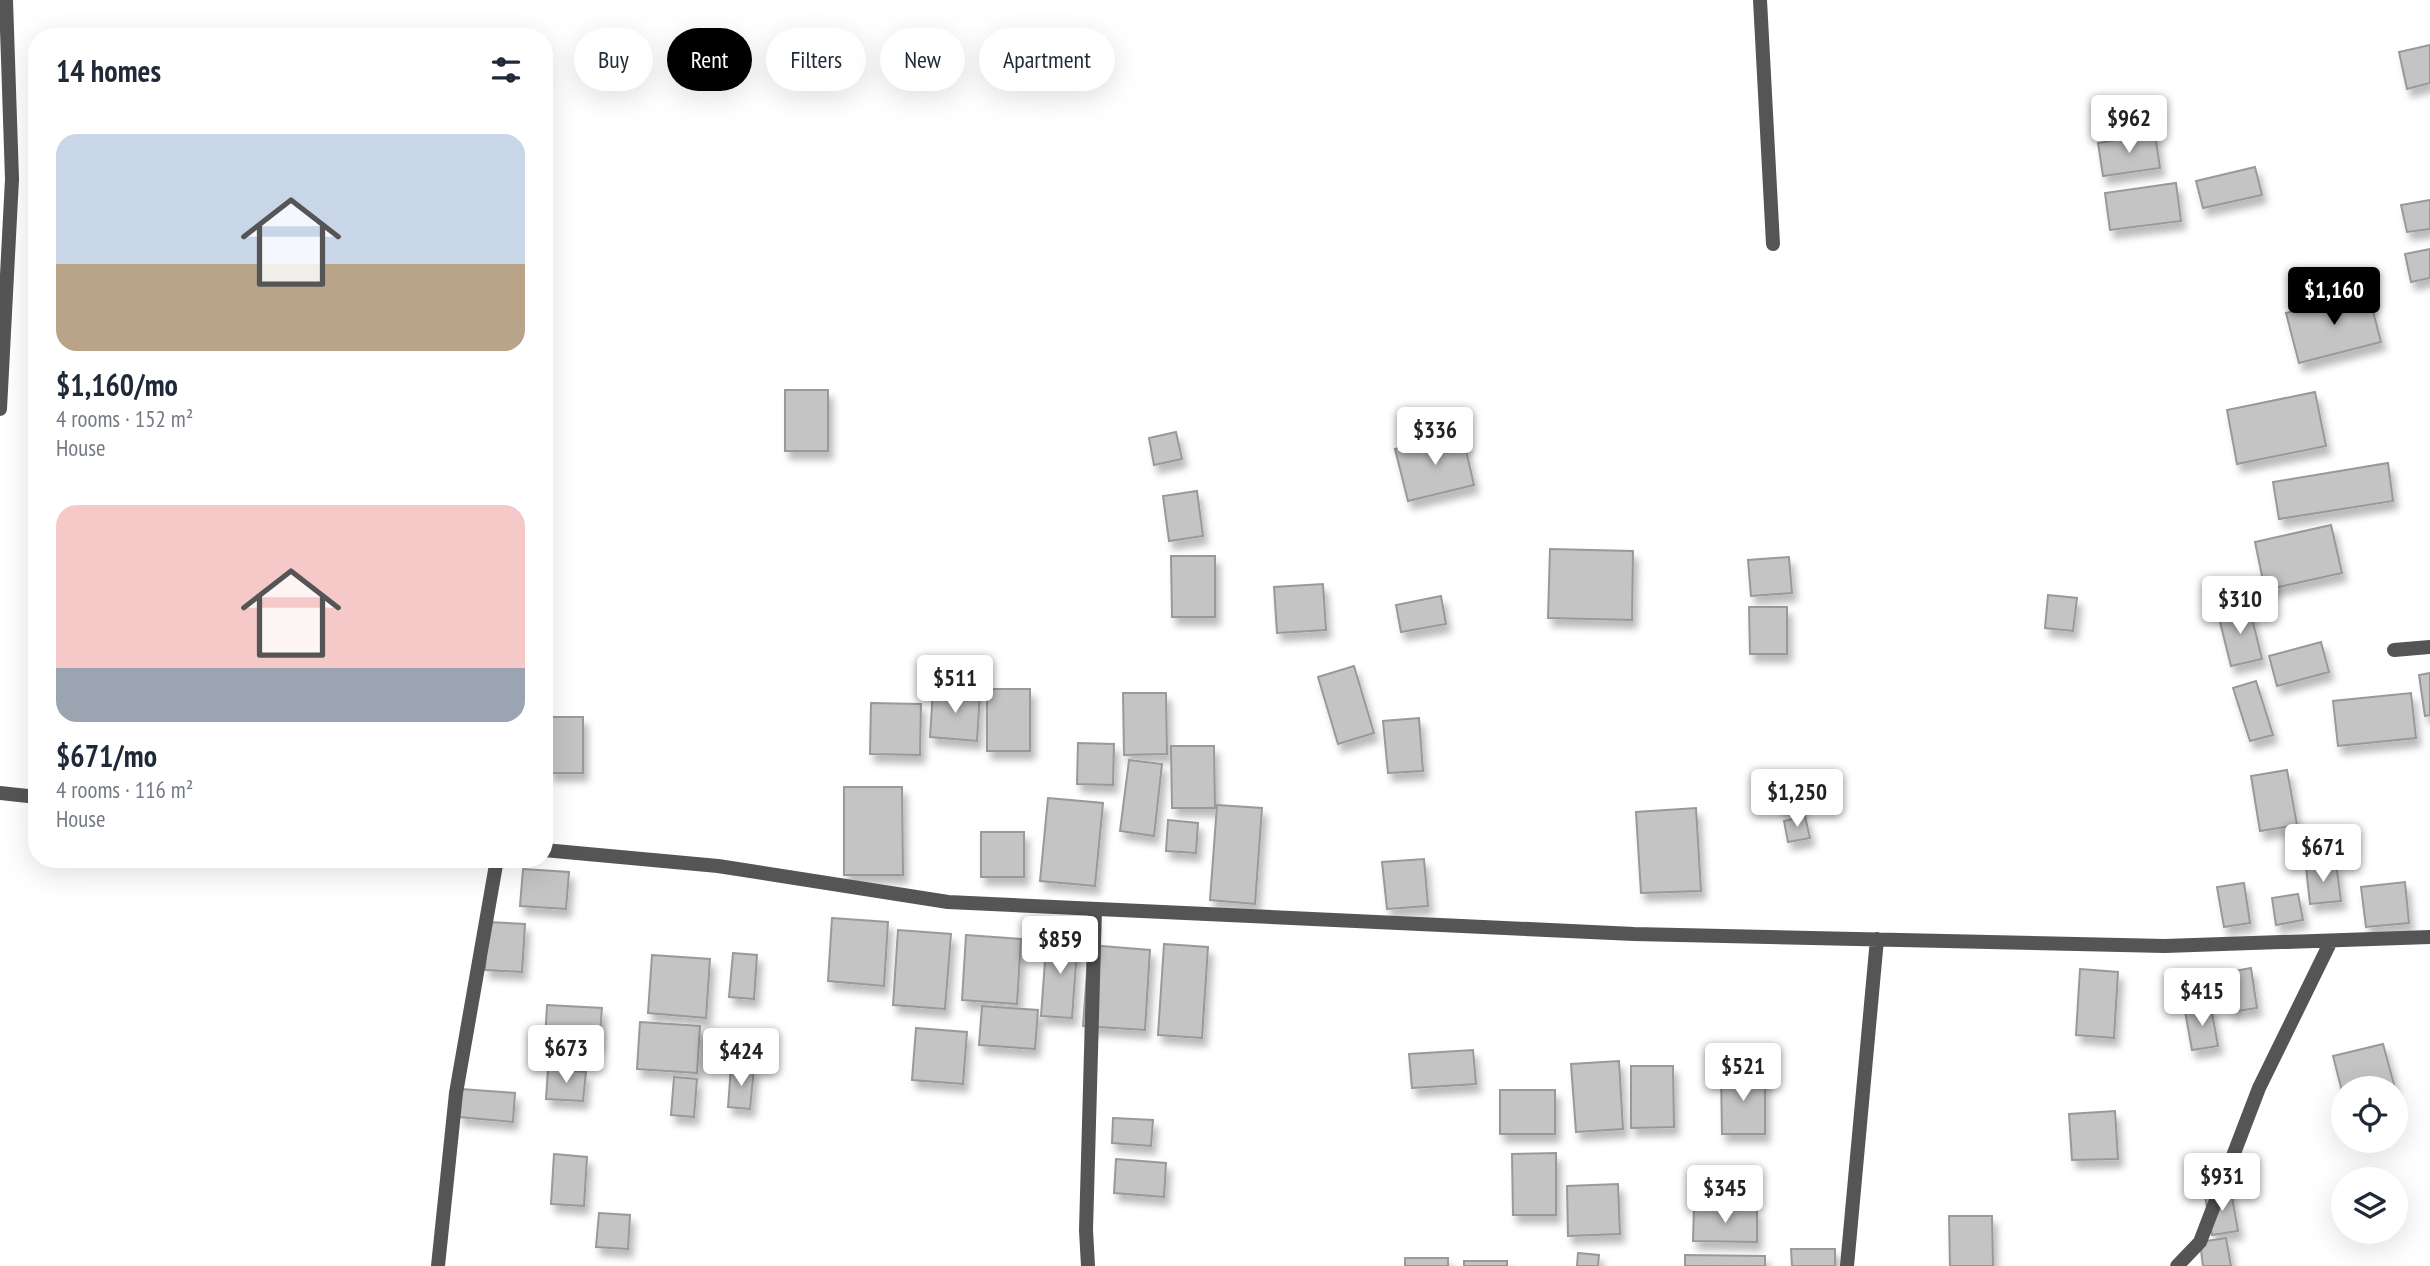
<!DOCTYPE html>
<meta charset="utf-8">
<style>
:root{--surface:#fff;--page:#f6f6f7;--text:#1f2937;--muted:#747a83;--accent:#000}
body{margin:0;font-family:"PT Sans Narrow",sans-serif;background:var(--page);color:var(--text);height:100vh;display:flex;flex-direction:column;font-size:26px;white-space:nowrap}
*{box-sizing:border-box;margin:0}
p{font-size:23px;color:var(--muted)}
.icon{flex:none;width:38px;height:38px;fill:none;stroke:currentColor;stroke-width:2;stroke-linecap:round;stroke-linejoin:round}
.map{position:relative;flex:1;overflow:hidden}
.sheet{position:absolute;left:28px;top:28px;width:525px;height:840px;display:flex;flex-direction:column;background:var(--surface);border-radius:28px;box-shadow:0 7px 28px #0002}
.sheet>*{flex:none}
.hud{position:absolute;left:574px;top:28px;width:665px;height:63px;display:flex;gap:14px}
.fabs{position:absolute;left:2331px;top:1076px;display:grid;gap:14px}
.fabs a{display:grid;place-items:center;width:77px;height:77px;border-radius:50%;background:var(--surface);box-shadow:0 7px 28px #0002;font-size:35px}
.price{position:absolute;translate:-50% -60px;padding:0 16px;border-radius:7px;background:#fff;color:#222;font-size:23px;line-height:46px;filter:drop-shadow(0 2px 4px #0008)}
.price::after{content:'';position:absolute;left:50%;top:42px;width:21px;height:16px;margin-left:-10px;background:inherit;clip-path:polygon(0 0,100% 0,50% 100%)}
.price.on{background:var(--accent);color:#fff}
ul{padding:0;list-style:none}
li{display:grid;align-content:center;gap:14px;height:371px;padding:0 28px}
li span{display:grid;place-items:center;height:217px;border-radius:21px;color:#555}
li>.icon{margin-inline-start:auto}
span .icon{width:126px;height:126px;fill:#fffc;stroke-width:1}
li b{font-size:30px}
h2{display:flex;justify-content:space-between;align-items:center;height:84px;padding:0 28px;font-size:30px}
.pill{padding:0 24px;border-radius:32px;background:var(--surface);box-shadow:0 7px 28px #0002;font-size:24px;line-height:63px}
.pill.on{background:var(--accent);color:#fff}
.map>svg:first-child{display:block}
.building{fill:#c4c4c4;stroke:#999;stroke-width:2;filter:url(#shadow)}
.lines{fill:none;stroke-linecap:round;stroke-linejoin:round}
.minor{stroke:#555;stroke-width:14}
</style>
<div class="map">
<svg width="2430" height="1266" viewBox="0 0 2430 1266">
<defs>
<filter id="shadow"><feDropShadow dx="4.5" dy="8" stdDeviation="3.5" flood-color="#0004"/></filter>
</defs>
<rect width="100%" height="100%" fill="#fff"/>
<!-- building -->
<path class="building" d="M2430 45V83L2407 89 2399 52Z
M2155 134 2160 168 2103 176 2098 143Z
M2255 167 2262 195 2203 208 2196 181Z
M2176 183 2181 221 2110 230 2105 193Z
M2430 200V229L2407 232 2401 205Z
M2430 249V278L2411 282 2405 254Z
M2368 292 2381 342 2299 363 2286 313Z
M785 390H828V451H785Z
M2315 392 2326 446 2237 464 2227 410Z
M1176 432 1182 459 1154 465 1149 438Z
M1462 433 1474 485 1408 501 1395 449Z
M2388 463 2393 501 2279 519 2273 482Z
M1197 491 1203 536 1169 541 1163 496Z
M2331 525 2342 573 2265 590 2255 542Z
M1550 549 1633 551 1632 620 1548 618Z
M1171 556H1215V617H1172Z
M1789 557 1792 593 1751 596 1748 560Z
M1323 584 1326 630 1277 633 1274 587Z
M2048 595 2077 598 2073 631 2045 628Z
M1441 596 1446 624 1401 632 1396 605Z
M2249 606 2262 659 2231 666 2218 614Z
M1749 607H1787V654H1750Z
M2321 642 2329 672 2277 686 2269 656Z
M1354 666 1374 733 1338 744 1318 677Z
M2430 673V715L2425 716 2419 675Z
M2256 681 2273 735 2250 741 2233 688Z
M987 689H1030V751H987Z
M933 690 980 693 977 741 930 737Z
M1123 693H1166L1167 754 1124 755Z
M2411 693 2416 738 2338 746 2333 701Z
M871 703 921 704 920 755 870 754Z
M549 717H583V773H549Z
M1419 718 1423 771 1388 773 1383 721Z
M1078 743 1114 744 1113 785 1077 784Z
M1171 746H1214L1215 808H1172Z
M1129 760 1162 764 1154 836 1120 831Z
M2287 770 2297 825 2260 831 2251 776Z
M1783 773 1808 777 1801 811 1777 807Z
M844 787H902L903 875H844Z
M1048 798 1103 803 1095 886 1040 881Z
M1217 805 1262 808 1255 904 1210 900Z
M1696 808 1701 891 1641 893 1636 812Z
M1805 816 1810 838 1788 842 1784 821Z
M1168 820 1198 823 1196 853 1166 851Z
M981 832H1024V877H981Z
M1424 859 1428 906 1387 909 1382 862Z
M2336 863 2341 901 2310 904 2306 867Z
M523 869 569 872 566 909 520 906Z
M2405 882 2409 923 2366 927 2361 887Z
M2244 883 2250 923 2224 927 2217 887Z
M2298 894 2303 920 2276 925 2272 898Z
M832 918 888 922 884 986 828 981Z
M488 922 525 924 522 972 485 970Z
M898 930 951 934 945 1009 893 1005Z
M1047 934 1078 936 1072 1018 1041 1016Z
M966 935 1021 939 1017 1004 962 1000Z
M1164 944 1208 947 1202 1038 1158 1035Z
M1089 945 1150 950 1145 1030 1083 1026Z
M733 953 757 955 754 999 729 997Z
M652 955 710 959 706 1018 648 1013Z
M2251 968 2257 1008 2231 1012 2224 973Z
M2080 969 2118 972 2114 1038 2076 1035Z
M547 1005 602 1008 599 1046 545 1042Z
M982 1006 1038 1010 1035 1049 979 1045Z
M2211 1007 2218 1046 2192 1050 2185 1011Z
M640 1022 700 1026 697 1073 637 1069Z
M916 1028 967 1032 963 1084 912 1080Z
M2383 1044 2395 1088H2343V1095L2333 1056Z
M1473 1050 1476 1084 1412 1088 1409 1054Z
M1619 1061 1623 1129 1576 1132 1571 1064Z
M1631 1066H1673L1674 1127 1631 1128Z
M731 1067 754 1068 750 1109 728 1107Z
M548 1069 586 1072 583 1101 546 1099Z
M1721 1072H1765V1134H1722Z
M674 1077 697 1079 694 1117 671 1115Z
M461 1089 515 1093 513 1122 459 1117Z
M1500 1090H1555V1134H1500Z
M2115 1111 2118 1159 2072 1160 2069 1114Z
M1113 1118 1153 1120 1151 1146 1112 1143Z
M1556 1153V1215H1513L1512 1154Z
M554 1154 587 1157 584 1206 551 1204Z
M1116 1159 1166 1163 1164 1197 1114 1193Z
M1618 1184 1620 1234 1568 1236 1567 1186Z
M2231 1191 2238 1231 2212 1235 2205 1196Z
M1694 1207 1757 1209V1242L1693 1241Z
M599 1213 630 1215 628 1249 596 1247Z
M1949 1216H1992L1993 1266H1950Z
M2226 1238 2231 1266H2203L2200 1242Z
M1791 1249H1835V1266H1792Z
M1578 1253 1599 1255 1598 1266H1577Z
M1685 1255 1765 1256V1266H1685Z
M1405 1258H1448V1266H1405Z
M1464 1261H1507V1266H1464Z"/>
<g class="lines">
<!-- minor -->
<path class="minor" d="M1760 0 1773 244
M0 409 12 179 6 0
M2394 650 2430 647
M0 793 37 797
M544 850 718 866 948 902 1634 934 2165 946 2430 937
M438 1266 456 1093 497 859
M1088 1266 1086 1230 1095 909
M1847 1266 1877 939
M2177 1266 2200 1242 2259 1088 2331 941"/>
</g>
</svg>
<div class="fabs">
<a><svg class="icon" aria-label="locate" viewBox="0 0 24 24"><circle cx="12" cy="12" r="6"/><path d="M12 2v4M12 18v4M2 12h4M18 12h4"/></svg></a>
<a><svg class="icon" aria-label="layers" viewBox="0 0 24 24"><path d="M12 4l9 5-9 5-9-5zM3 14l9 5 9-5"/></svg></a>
</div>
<b class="price" style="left:2129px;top:155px">$962</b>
<b class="price on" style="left:2334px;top:327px">$1,160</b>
<b class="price" style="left:1435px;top:467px">$336</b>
<b class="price" style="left:2240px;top:636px">$310</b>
<b class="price" style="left:955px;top:715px">$511</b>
<b class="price" style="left:1797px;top:829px">$1,250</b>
<b class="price" style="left:2323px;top:884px">$671</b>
<b class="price" style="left:1060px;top:976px">$859</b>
<b class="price" style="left:2202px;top:1028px">$415</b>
<b class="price" style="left:566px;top:1085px">$673</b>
<b class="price" style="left:741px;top:1088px">$424</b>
<b class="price" style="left:1743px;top:1103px">$521</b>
<b class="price" style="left:2222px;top:1213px">$931</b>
<b class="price" style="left:1725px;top:1225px">$345</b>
<div class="hud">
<a class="pill">Buy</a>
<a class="pill on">Rent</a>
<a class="pill">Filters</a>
<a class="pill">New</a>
<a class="pill">Apartment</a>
</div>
<section class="sheet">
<h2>14 homes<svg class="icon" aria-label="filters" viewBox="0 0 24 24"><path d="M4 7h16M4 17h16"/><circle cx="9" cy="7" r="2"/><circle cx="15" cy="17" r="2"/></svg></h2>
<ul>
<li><span style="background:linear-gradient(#c9d6e8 60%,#b9a48a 0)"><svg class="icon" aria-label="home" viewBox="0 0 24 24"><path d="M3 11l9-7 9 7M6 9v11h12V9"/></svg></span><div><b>$1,160/mo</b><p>4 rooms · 152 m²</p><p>House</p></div></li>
<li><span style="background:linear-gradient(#f6c9c9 75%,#9aa5b1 0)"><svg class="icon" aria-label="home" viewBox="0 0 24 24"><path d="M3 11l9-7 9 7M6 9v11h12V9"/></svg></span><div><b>$671/mo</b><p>4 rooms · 116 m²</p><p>House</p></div></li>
</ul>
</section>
</div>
